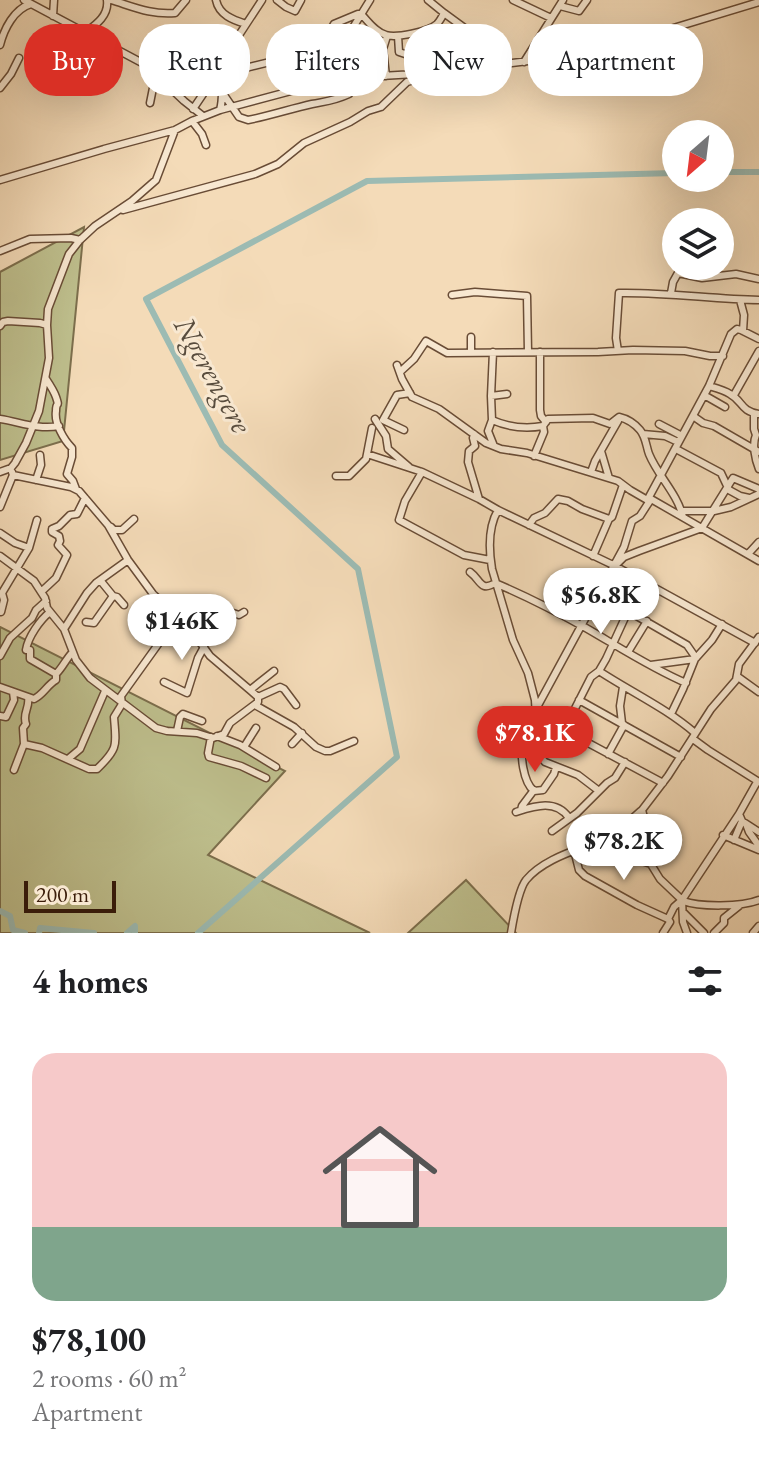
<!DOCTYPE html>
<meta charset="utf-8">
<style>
:root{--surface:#fff;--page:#f6f6f6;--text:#202124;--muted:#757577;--line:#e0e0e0;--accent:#d93025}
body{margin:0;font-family:"EB Garamond",serif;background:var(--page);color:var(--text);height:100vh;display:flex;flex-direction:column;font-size:30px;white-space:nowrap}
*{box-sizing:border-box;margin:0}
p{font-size:26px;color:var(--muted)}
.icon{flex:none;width:44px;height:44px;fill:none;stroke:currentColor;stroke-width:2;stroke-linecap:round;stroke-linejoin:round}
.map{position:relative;height:933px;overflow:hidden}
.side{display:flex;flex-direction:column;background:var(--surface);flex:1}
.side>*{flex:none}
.guide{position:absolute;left:24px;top:24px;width:712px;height:72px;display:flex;gap:16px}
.needle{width:52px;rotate:208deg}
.tools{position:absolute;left:662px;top:120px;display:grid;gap:16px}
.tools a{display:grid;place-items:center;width:72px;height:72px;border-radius:50%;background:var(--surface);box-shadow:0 8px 32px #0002;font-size:40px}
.scale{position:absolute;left:24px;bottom:20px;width:92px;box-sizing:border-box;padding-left:8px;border:4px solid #3b1d0a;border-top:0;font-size:22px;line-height:28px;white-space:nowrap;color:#3b1d0a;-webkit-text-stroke:6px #f8e8d1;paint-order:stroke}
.price{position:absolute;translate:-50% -68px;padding:0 18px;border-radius:28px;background:#fff;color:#222;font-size:26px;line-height:52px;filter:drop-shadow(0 2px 4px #0008)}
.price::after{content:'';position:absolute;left:50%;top:48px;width:24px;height:18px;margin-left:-12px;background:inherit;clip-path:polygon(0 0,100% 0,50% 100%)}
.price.on{background:var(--accent);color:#fff}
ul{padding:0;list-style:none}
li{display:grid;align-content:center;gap:16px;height:424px;padding:0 32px}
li+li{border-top:2px solid var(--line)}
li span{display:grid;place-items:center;height:248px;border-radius:24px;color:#555}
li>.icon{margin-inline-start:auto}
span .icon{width:144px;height:144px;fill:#fffc;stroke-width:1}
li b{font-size:34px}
h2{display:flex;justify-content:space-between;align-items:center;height:96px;padding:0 32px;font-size:34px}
.tag{padding:0 28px;border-radius:32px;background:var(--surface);box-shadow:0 8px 32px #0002;font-size:28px;line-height:72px}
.tag.on{background:var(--accent);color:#fff}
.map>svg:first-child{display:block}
.green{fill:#bebf8d;stroke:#7c6e4c;stroke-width:2}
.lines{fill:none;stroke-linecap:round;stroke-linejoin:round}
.river{stroke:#9cbbb3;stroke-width:6}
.minor-casing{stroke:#694c36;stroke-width:9}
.minor{stroke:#f8e8d1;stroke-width:6}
.labels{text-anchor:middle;stroke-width:6;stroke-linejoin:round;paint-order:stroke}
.water-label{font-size:30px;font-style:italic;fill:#584c3d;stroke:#f8e8d1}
</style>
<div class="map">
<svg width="759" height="933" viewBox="0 0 759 933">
<rect width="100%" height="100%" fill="#f4dbb8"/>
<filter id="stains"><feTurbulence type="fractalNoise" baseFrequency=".0025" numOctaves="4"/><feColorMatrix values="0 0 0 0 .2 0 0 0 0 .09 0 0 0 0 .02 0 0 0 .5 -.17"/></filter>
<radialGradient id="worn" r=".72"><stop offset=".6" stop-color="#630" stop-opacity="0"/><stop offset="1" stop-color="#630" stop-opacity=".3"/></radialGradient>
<!-- green -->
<path class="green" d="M84 227 63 441 0 460V272Z
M0 627 285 771 208 855 370 933H0Z
M466 880 516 933H408Z"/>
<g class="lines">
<!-- river -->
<path class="river" d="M720 172H759
M0 911 10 916 13 930 25 933
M39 933 40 928 94 933
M127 933 135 926V933
M198 933 397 757 358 569 222 445 146 299 367 181 676 173"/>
<defs>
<path id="minor" d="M24 0 146 65 184 101 203 116
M111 0C134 7 151 15 175 13L186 0
M216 0C219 15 233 20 246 24
M277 0 286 7 295 11 301 0
M513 0 551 18
M560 6 579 11 587 0
M444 13 489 46 494 66
M53 16 54 0
M86 32C97 24 109 15 107 0
M398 36 399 52 408 55 411 74
M188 40 224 58
M0 45C4 29 14 9 31 4
M319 50 344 47
M524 62 563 0
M464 69 467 30
M153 71 171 48
M221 74 319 50 334 24 358 14H361C368 21 375 32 386 35 396 38 428 32 437 24 440 21 442 17 444 13L428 0
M386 76 383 49 387 36
M339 81 344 47 349 34 370 0
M0 88 11 74 19 58
M224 95 239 117 248 120C269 116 290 109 312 104 327 101 334 101 349 94L352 79
M150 103 153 88 160 78
M193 109 220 69
M220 110C225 92 219 76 224 58L262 0
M192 121 202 134 206 145
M0 180 104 149 175 130 192 121 220 110 306 87 364 77 432 73 569 56 657 33 759 2
M123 210 255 174 278 164 304 143 350 122 368 111 381 107 407 82 425 77
M0 251 30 239 71 238 80 240
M671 293 673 282 678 273 702 278 736 274 759 279
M452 295 475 292 527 296 528 352
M740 300 744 315 743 331
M0 326 3 322 8 321 40 323 47 325
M471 337V353
M618 351 616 338 619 293C665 292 712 299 759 300
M493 352 491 396 492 420 488 431 494 446
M540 352V410L541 416 546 422
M397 365 402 379 412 397 439 409 486 443 501 449 527 453 618 481 630 490 649 501
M401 371 414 359 426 341 447 353 598 352 633 350 685 351 710 356H723
M46 379C50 385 54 391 56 397 60 409 56 400 56 411 54 423 64 440 72 448V457L67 474 73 481 76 489
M709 386C716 388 724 390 730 394 743 401 740 411 759 414
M704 395 725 407
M734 395 759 351
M491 396 507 394
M754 413V429L756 435C752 444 755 459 759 469
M693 416 703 423 714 426 759 452
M0 419C20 422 38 430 59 426
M375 419 386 436 388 449 409 467
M492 420C508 427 526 429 543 426L548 419 593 418 610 424 619 417C628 419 634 423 640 430 646 437 646 446 649 454 658 476 677 493 683 517
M659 424 682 436
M404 430 383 420 397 395 410 393
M474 434 473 438 475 446 469 451 468 462 479 499
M643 434 665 436 678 442
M676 449 721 473 729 490 740 496 749 498
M601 451 609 478
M367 454 422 472 479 499 498 510 613 565 755 643
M534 456 544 432 543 426
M0 472 11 468 15 463 26 443 39 411 49 358 47 325 48 309 69 254 80 240 95 226 132 201 156 180 175 130
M422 472 405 501 399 520 464 555 490 560
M591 472 595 461 618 421
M336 476H349L366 459 372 428
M36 480 41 465 40 455
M651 499 759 561
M0 507 13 475 12 472
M498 510C488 527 489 551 492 569L513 640 528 673 535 700 536 718 564 730 663 783
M681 511H714L731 507 759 494
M529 525 534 518 545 513 558 499 568 501 582 509 609 519
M111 527 114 530H122L134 519
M0 533 15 543 29 548
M748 554 759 542
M0 556 34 581 45 598 47 608 64 629 76 660 90 678 156 728 167 731 197 733 213 738 224 734 230 723 258 702V697L250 690 210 656 189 627 153 594 128 560 108 525 79 491 71 487 13 475
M593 556 609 519 612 517 623 485
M615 566 624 557 639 551 702 528 733 478 759 489
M470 572C481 580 480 592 495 583 526 596 557 612 586 628 619 647 651 668 686 683
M100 580 113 596 117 597 124 605
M41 592 56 578 67 555 58 545 60 541 59 536 52 532V529L59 526 70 515 77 514 85 498
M628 611 687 645 696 658
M1 612 4 600 2 593 29 548 37 520
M50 612C40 620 28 637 26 650H30V659L56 674
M86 622 94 623 113 596
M189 627C199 618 205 607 217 602L230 612 239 615 244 612
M64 629 87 593 96 583 128 560
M628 652 647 621
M0 656 10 638 32 618 36 610 46 601
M651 665 695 659
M599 671C631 692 666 708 695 733
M738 677 759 692
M164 682 187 693 198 658 204 647
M0 687 34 699C44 694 47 685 56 680V674C63 667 66 659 72 653
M250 690 274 671
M258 697 280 687 284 689 296 705
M579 700 681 757
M255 705 294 727 316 747 325 751H330L354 741
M536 709 624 547 632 521 640 516 651 499 649 497 709 386 731 334 737 329 741 330 759 339
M671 714 683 689 695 659 712 640 722 624
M0 716 6 717 14 700 13 692
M536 718C531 725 525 733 523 741 520 755 523 782 534 791L543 790 554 774 556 767
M622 723 620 706 623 687
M564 730 591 677 599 671 606 659 628 611 644 581
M177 731 180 717 183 714 202 721
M217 736 240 745 276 767
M211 737 208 753 209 757 241 766 266 778
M693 739 708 750 759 782
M523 743 534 750 545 762 578 775 599 791
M24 744 42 748 89 769H97C119 748 116 745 114 717L122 704 121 696 159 643C168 635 171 625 177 615
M292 744 302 733
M244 747 256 728
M608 754 624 725
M68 759 80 749 105 691
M14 770 24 744 23 728 26 724C22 713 30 708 28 698
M521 810 522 806 534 790
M516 812C535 806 556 799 569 818
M745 823 759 832
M746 824 749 832 759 846
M552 831 577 813 607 783 615 778 625 762
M723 835 759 850
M601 839 618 853 651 864
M734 840 742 821 739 814
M574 850 579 870 585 876 637 905 668 919
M683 901C699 907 742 907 759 900
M684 913 704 933
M511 933C513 921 519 889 526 880 545 857 582 849 608 837 620 831 631 819 642 810
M663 933 670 922 668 919 674 907 682 900 739 814 757 782
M687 933 683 922 682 900 660 879 652 866 648 833 642 810 668 776 711 709 736 680 739 664 759 637
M714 933 724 923V918L739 906
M753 933 759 926"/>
</defs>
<!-- minor casing -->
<use href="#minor" class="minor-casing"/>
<!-- minor -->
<use href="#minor" class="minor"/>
</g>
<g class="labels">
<!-- water labels -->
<g class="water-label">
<text transform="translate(213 375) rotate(61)" y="10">Ngerengere</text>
</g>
</g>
<rect width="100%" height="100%" filter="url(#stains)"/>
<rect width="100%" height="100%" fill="url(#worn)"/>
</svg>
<div class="tools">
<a><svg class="needle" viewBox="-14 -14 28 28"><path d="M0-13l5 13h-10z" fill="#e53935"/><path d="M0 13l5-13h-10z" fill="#757577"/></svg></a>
<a><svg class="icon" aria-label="layers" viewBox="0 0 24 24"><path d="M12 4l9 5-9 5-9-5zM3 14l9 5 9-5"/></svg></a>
</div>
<div class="scale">200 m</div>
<b class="price" style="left:601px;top:636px">$56.8K</b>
<b class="price" style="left:182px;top:662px">$146K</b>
<b class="price on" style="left:535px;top:774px">$78.1K</b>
<b class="price" style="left:624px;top:882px">$78.2K</b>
<div class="guide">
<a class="tag on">Buy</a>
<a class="tag">Rent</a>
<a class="tag">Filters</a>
<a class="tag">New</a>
<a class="tag">Apartment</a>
</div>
</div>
<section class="side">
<h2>4 homes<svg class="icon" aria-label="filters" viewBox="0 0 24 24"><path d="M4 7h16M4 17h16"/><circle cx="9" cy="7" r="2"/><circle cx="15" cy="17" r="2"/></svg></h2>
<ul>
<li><span style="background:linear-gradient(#f6c9c9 70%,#7fa58c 0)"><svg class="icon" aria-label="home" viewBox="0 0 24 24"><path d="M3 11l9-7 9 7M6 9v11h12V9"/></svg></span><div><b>$78,100</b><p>2 rooms · 60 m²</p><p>Apartment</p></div></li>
</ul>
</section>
